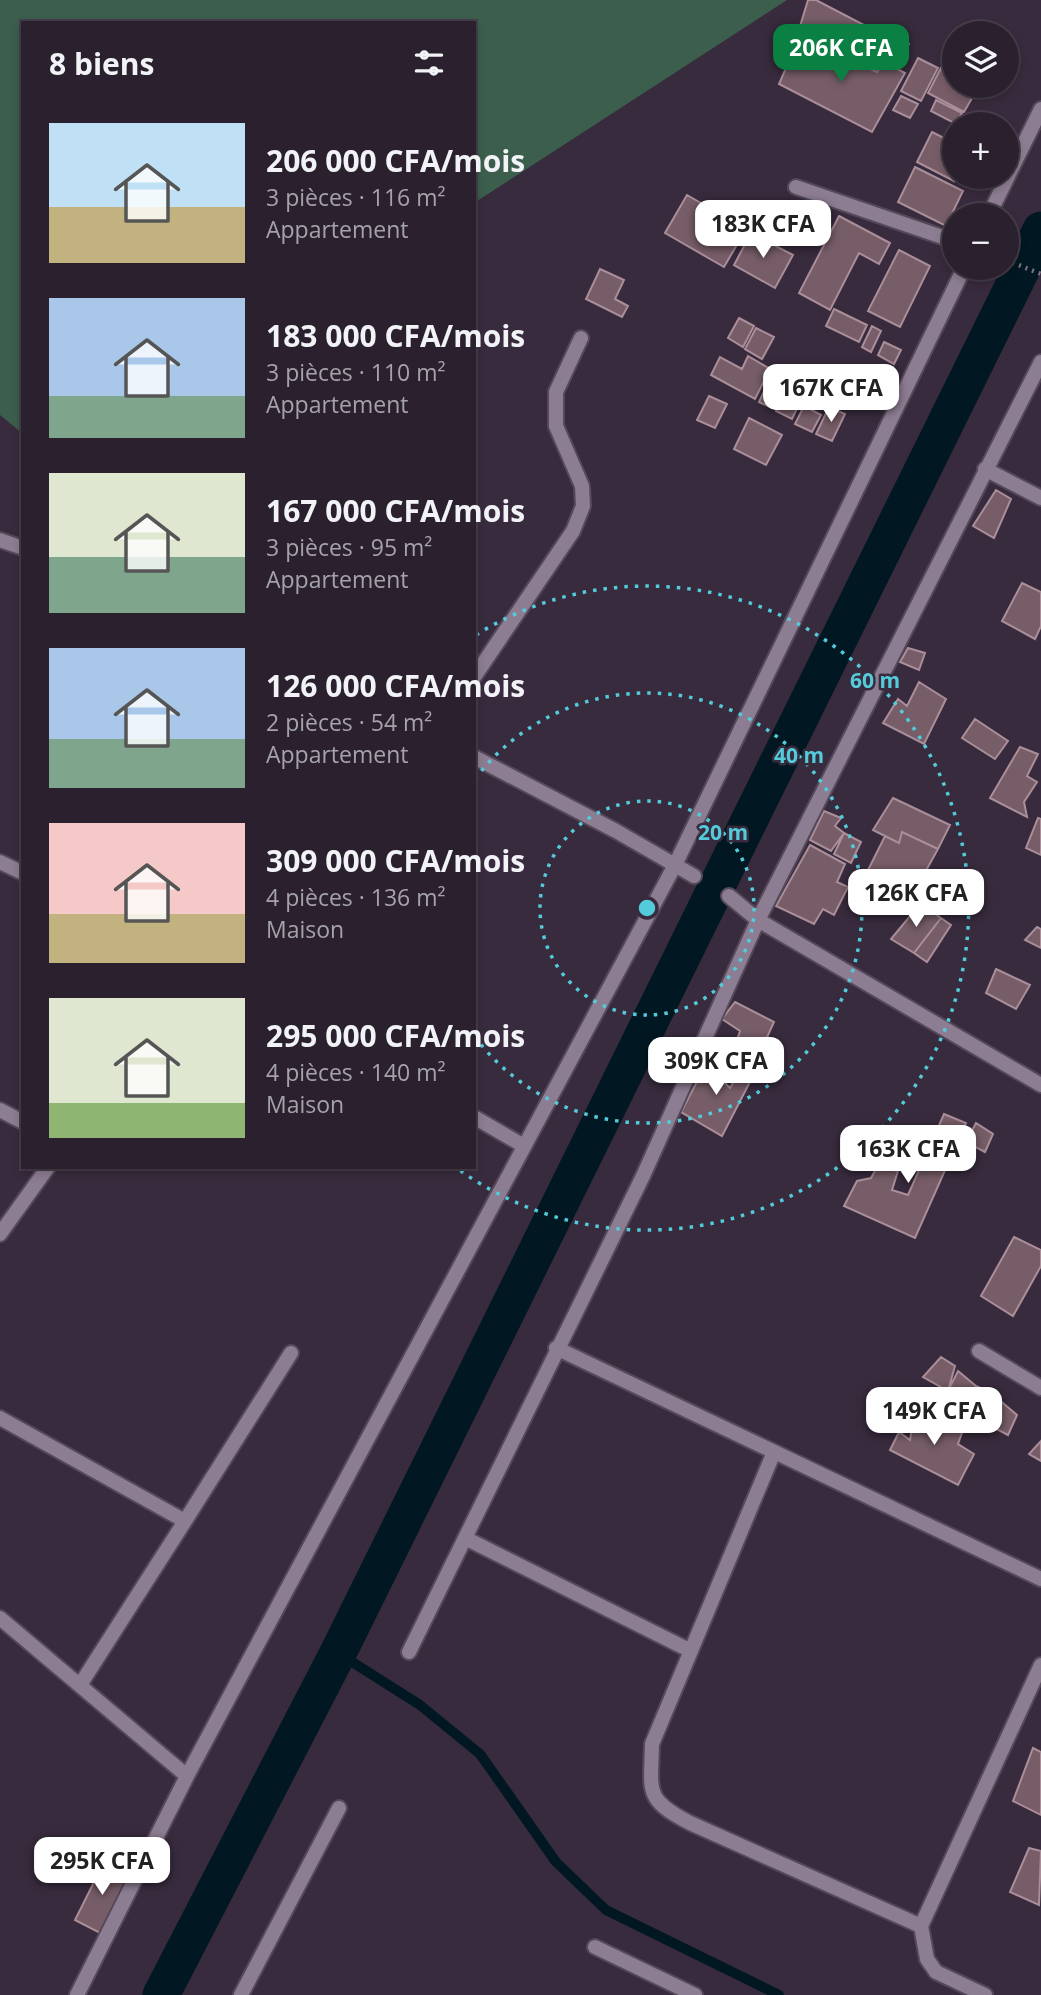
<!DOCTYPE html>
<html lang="fr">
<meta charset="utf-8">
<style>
:root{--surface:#2a202e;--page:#322836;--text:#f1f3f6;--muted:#a5a3aa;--line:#463e4a;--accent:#0b8043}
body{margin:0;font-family:"Open Sans",sans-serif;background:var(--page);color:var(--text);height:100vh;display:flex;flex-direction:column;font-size:26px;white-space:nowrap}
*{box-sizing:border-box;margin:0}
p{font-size:23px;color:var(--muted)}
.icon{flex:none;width:38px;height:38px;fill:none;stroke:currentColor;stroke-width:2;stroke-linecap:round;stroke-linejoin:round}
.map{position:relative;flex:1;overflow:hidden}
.panel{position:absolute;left:21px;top:21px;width:455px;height:1148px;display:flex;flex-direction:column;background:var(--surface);border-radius:0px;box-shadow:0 4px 10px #0003,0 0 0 2px var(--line)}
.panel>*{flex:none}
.buttons{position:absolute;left:942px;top:21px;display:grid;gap:14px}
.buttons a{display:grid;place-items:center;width:77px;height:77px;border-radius:50%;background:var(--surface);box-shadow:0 4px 10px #0003,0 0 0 2px var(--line);font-size:35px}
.price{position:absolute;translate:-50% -60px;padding:0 16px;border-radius:14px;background:#fff;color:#222;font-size:23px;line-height:46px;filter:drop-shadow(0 2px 4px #0008)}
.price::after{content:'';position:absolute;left:50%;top:42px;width:21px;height:16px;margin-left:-10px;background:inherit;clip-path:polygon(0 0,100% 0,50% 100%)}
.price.current{background:var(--accent);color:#fff}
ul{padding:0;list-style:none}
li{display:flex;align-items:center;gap:21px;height:175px;padding:0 28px}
li span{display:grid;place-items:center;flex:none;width:196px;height:140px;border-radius:0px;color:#555}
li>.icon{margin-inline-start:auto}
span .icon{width:84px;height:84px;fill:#fffc;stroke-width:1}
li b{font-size:30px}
h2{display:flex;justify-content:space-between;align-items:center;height:84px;padding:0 28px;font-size:30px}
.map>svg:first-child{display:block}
.green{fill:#3b5e4d}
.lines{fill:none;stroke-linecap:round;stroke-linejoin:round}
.stream{stroke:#011823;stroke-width:10}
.canal{stroke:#011823;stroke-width:37}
.building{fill:#775d68;stroke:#aa8e99;stroke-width:2}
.minor-casing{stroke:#544959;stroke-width:18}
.path{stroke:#7e7382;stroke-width:4.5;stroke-dasharray:2 5;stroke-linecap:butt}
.minor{stroke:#8d7d92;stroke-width:14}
.ring{fill:none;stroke:#53cbdb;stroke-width:3.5;stroke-dasharray:3.5 7}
.centre{fill:#53cbdb;stroke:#382b3d;stroke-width:3.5}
.ring-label{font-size:21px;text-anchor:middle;font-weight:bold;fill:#53cbdb;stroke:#382b3d;stroke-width:5;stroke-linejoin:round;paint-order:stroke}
</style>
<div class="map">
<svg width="1041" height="1995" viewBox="0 0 1041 1995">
<rect width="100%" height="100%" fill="#382b3d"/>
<!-- green -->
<path class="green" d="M0 0H787L474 203V23H23V434L0 415Z"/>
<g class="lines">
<!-- stream -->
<path class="stream" d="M338 1653 420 1705 480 1754 556 1862 606 1910 779 1995"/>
<!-- canal -->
<path class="canal" d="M161 1995 338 1653 1041 230"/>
</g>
<!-- building -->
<path class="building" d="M808 0H816L885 36 870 67 798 33Z
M889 34 909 44 899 64 879 54Z
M799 38 877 72 884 62 905 73 872 132 779 84Z
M918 58 938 68 921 101 901 91Z
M944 62 954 67V86H979L964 112 928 93Z
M901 96 918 104 910 118 893 110Z
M936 100 962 113 956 124 931 111Z
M932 132 954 143V181L917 162Z
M915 167 963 191 946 226 898 202Z
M687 195 746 229 724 267 665 233Z
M839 216 890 243 879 264 859 253 830 310 799 293Z
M751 233 793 255 775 288 734 265Z
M899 250 930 266 900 327 868 311Z
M600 269 624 280 615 299 628 306 622 317 586 299Z
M834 309 867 325 859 342 826 326Z
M739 318 754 326 743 347 728 338Z
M872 326 881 331 871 352 862 347Z
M756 328 774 337 762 359 745 349Z
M884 342 901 350 894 364 878 355Z
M748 356 770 369 755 399 711 375 720 357 742 369Z
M768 383 781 390 772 408 759 402Z
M785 392 801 400 792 419 776 411Z
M709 396 727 404 715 428 697 420Z
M804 406 821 415 812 432 795 424Z
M829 407 845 414 832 441 816 434Z
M749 418 782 435 766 465 734 449Z
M996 490 1011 499 994 538 973 526Z
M1022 583 1041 592V626L1035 639 1002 621Z
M908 648 925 653 919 670 900 662Z
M919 682 946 699 924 744 883 723 898 699 907 706Z
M975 719 1008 741 995 759 962 738Z
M1020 747 1038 754 1027 776 1037 782 1024 802 1027 817 990 798Z
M893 798 950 825 938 849 902 832 899 843 873 830Z
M824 811 841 818 835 826 844 833 831 851 810 840Z
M1038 818 1041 819V855L1026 848Z
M902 832 938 849 912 896 867 872 885 836 899 843Z
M844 833 861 842 851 863 834 854Z
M810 845 845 864 837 882 848 887 834 915 823 909 814 924 776 906Z
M920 904 941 918 914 953 891 939Z
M941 918 951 925 927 962 914 953Z
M1037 927 1041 929V948L1025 940Z
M996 969 1030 985 1016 1009 986 993Z
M735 1002 774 1022 759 1055 736 1043 740 1031 722 1019Z
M711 1055 722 1060 716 1074 730 1088 743 1066 753 1076 722 1136 681 1112Z
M944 1114 966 1123 915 1238 844 1206 857 1181 871 1178 877 1167 898 1171 892 1190 908 1195Z
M976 1123 993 1134 985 1152 966 1142Z
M1014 1237 1041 1250V1266L1013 1316 981 1296Z
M941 1357 955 1366 948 1391 923 1377Z
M958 1371 976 1386 969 1399 948 1391Z
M976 1386 990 1392 981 1407 969 1399Z
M990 1392 1017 1415 1008 1435 985 1423Z
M913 1408 963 1430 958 1444 974 1454 958 1485 890 1450 899 1432 910 1440 912 1429 906 1422Z
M1041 1441V1461L1029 1454Z
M1033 1748 1041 1752V1815L1013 1801Z
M1029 1848 1041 1851 1039 1905 1010 1892Z
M104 1862 129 1875 100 1933 75 1920Z"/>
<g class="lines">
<defs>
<path id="minor" d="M796 187 954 241
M989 215 1041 109
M985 469 1041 498
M0 540 23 548
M474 677 573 531 583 506 582 486 556 426V392L581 338
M474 757 616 831 694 876
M0 862 23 873
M729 896 758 920 1041 1085
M0 1110 23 1122
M474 1117 524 1146
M0 1234 48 1167
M556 1348 1041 1579
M979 1351 1041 1388
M0 1418 185 1521 291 1353
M774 1452 652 1744C651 1792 644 1799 690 1823L921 1926
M467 1539 691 1651
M0 1618 187 1776
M409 1652 643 1176 758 920 1041 362
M80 1685 185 1521
M595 1947 695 1995
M77 1995 187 1776 675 865 964 268
M241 1995 339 1808
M985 1995 936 1972 927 1959 921 1926 1041 1665"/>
</defs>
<!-- minor casing -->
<use href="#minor" class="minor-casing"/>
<!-- path -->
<path class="path" d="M1006 260 1041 274"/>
<!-- minor -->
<use href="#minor" class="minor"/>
</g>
<!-- distance rings -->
<g class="ring">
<circle cx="647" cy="908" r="107"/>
<path d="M475 779A215 215 0 1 1 475 1037"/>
<path d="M476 635A322 322 0 1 1 458 1169"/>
</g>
<circle cx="647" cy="908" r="10" class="centre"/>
<g class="ring-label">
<text x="875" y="688">60 m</text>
<text x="799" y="763">40 m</text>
<text x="723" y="840">20 m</text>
</g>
</svg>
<div class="buttons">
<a><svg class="icon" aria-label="layers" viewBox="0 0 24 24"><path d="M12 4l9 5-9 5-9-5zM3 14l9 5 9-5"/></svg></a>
<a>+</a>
<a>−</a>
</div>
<b class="price current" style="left:841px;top:84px">206K CFA</b>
<b class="price" style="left:763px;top:260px">183K CFA</b>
<b class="price" style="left:831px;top:424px">167K CFA</b>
<b class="price" style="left:916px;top:929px">126K CFA</b>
<b class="price" style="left:716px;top:1097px">309K CFA</b>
<b class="price" style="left:908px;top:1185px">163K CFA</b>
<b class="price" style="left:934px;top:1447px">149K CFA</b>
<b class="price" style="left:102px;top:1897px">295K CFA</b>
<section class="panel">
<h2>8 biens<svg class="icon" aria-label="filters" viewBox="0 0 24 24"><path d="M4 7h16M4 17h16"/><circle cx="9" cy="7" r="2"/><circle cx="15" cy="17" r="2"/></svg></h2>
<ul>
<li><span style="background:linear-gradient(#bfe0f5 60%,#c2b280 0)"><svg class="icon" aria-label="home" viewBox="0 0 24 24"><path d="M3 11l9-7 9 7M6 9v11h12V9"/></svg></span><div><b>206 000 CFA/mois</b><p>3 pièces · 116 m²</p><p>Appartement</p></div></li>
<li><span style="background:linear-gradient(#a9c7e8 70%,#7fa58c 0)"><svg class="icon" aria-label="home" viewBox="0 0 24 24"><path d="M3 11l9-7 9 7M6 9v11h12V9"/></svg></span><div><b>183 000 CFA/mois</b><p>3 pièces · 110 m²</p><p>Appartement</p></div></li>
<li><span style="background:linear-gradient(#dfe7d0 60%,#7fa58c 0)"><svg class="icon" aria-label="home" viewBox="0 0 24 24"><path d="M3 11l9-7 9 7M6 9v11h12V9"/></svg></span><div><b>167 000 CFA/mois</b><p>3 pièces · 95 m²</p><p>Appartement</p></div></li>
<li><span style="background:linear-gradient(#a9c7e8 65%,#7fa58c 0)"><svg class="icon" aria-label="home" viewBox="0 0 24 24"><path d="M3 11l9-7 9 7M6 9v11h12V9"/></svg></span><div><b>126 000 CFA/mois</b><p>2 pièces · 54 m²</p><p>Appartement</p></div></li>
<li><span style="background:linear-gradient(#f6c9c9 65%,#c2b280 0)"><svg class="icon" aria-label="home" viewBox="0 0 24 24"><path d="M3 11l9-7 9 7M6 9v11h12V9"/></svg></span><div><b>309 000 CFA/mois</b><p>4 pièces · 136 m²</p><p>Maison</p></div></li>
<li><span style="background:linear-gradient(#dfe7d0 75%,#8fb573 0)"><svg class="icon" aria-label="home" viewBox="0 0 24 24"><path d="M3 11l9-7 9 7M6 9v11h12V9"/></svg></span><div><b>295 000 CFA/mois</b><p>4 pièces · 140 m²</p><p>Maison</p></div></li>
</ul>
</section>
</div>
